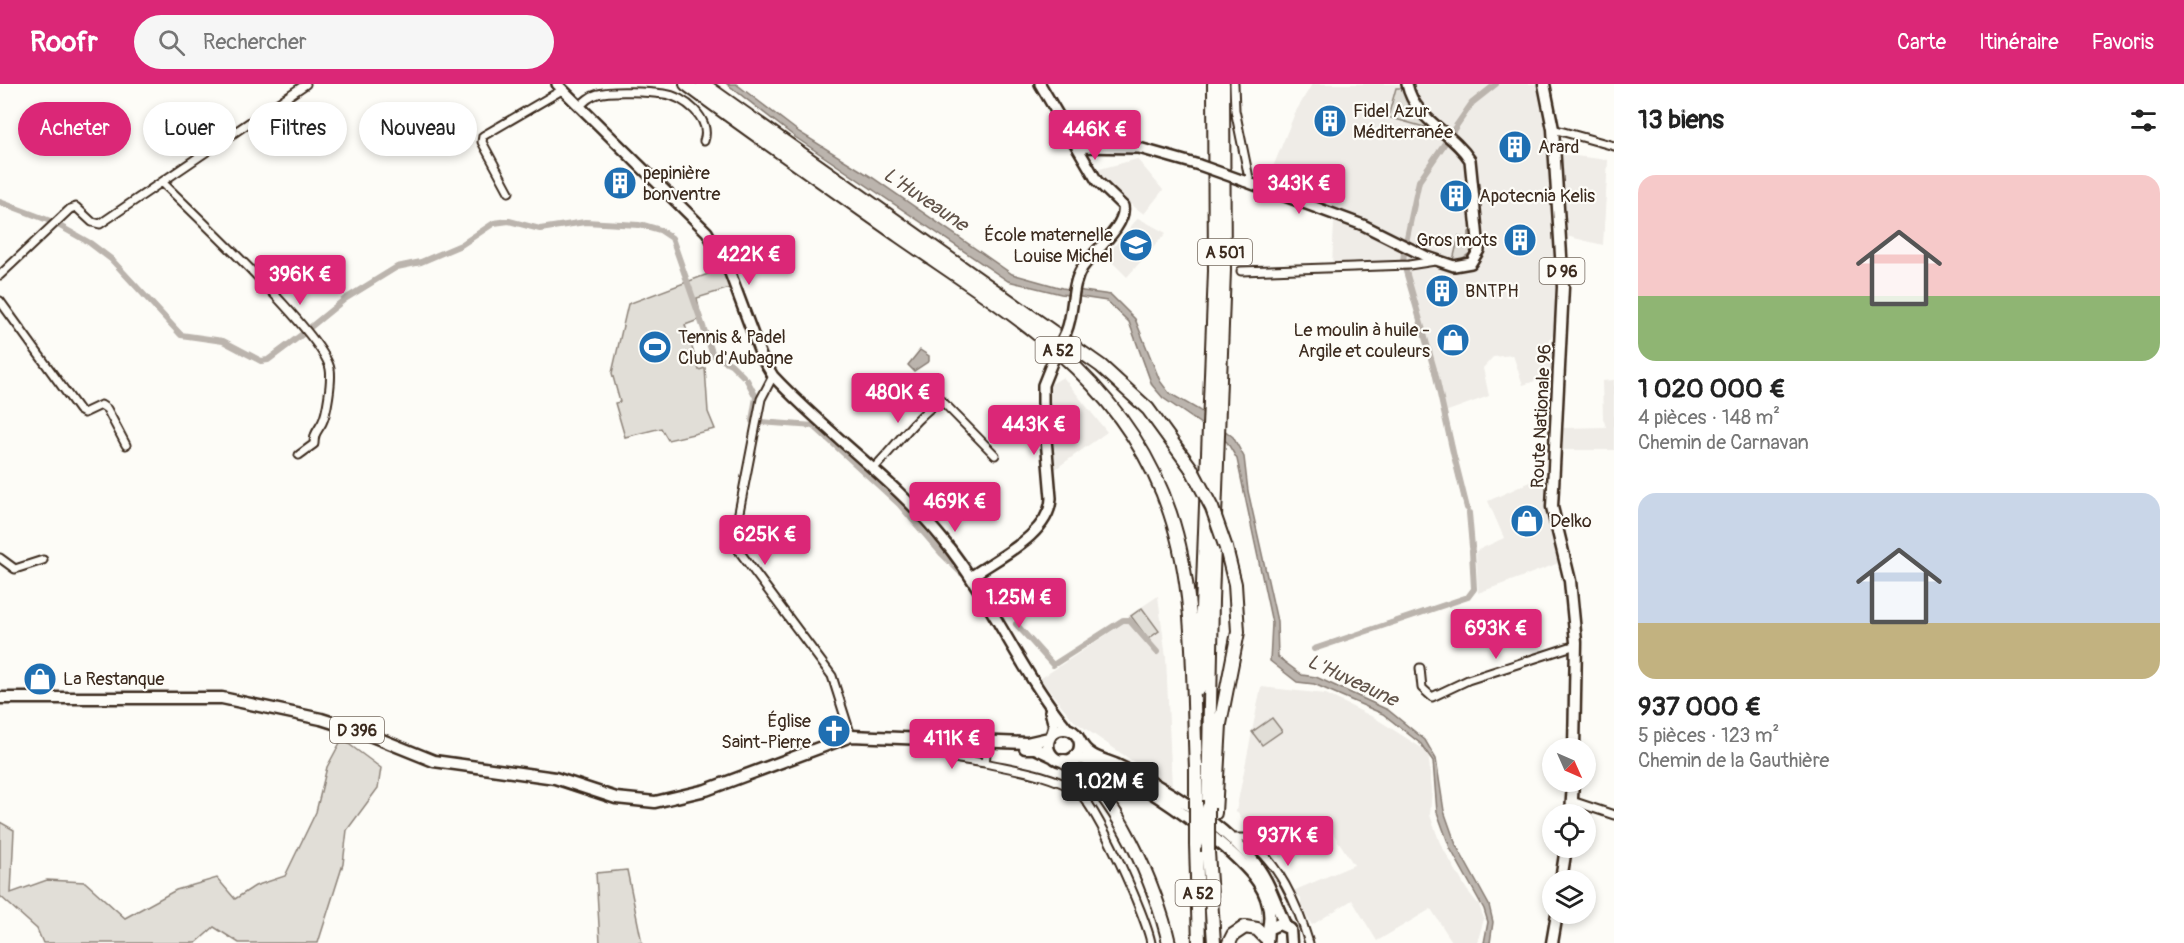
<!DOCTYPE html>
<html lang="fr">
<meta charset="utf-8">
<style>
:root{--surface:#fff;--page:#f6f6f6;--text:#222;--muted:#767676;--accent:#db2777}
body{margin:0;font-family:Pangolin,sans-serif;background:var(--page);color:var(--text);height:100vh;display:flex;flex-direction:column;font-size:22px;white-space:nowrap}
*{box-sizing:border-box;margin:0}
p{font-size:20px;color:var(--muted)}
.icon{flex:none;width:33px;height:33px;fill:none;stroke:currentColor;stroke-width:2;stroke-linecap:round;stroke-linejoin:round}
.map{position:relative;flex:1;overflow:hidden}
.details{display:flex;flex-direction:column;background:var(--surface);width:570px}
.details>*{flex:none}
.guide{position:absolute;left:18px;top:18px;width:570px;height:54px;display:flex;gap:12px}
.needle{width:39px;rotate:135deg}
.buttons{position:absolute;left:1542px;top:654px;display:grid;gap:12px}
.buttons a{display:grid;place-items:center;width:54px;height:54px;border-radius:50%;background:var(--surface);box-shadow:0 3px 9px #0003;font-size:30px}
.price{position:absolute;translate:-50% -51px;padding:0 14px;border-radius:6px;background:var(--accent);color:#fff;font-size:20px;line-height:39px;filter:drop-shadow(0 2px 3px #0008)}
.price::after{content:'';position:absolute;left:50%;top:36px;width:18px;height:14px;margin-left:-9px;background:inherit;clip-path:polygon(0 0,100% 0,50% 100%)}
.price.active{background:#222;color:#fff}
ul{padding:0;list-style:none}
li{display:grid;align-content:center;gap:12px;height:318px;padding:0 24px}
li span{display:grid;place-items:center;height:186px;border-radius:18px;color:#555}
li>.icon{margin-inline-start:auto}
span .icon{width:108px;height:108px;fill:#fffc;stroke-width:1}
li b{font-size:26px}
h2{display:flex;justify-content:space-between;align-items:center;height:72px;padding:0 24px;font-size:26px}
.chip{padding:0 21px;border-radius:27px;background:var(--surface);box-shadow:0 3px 9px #0003;font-size:21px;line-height:54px}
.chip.active{background:var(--accent);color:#fff}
header{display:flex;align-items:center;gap:36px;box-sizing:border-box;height:84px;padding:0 30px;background:var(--accent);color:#fff}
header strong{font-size:28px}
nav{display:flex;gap:33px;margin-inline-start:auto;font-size:21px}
.search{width:420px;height:54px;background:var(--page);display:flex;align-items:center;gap:15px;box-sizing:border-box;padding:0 21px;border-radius:33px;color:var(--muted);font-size:22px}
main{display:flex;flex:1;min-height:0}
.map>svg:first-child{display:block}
.built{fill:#efece7}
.green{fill:#e1ded7;stroke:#8e847a;stroke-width:1.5}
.water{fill:#bbb4ad;stroke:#887d74;stroke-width:1.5}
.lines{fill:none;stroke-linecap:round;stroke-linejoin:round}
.canal{stroke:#bbb4ad;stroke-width:6}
.street-casing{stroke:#3b2a1e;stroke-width:11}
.secondary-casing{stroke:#3b2a1e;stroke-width:14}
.primary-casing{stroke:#3b2a1e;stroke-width:15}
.highway-casing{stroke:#3b2a1e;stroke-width:16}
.street{stroke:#fdfcf7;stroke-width:7}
.secondary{stroke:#fdfcf7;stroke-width:9}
.primary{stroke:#fdfcf7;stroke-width:10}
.highway{stroke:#fdfcf7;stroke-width:12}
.secondary-bridge-casing{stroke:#3b2a1e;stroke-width:14;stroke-linecap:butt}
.highway-bridge-casing{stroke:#3b2a1e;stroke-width:16;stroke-linecap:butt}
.secondary-bridge{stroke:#fdfcf7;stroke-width:9}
.highway-bridge{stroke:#fdfcf7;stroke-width:12}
.labels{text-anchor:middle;stroke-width:4.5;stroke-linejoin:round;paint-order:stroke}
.shield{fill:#fdfcf7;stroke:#75695f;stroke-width:1.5}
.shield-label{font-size:16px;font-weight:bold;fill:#3b2a1e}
.poi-label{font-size:18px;fill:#3b2a1e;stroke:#fdfcf7;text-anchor:start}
.street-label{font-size:18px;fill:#3b2a1e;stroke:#fdfcf7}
.water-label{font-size:20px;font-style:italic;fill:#615349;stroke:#fdfcf7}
</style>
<header>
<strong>Roofr</strong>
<div class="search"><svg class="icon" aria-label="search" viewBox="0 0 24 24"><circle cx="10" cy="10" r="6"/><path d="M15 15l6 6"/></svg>Rechercher</div>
<nav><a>Carte</a><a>Itinéraire</a><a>Favoris</a></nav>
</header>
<main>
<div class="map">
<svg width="1614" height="859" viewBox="0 0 1614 859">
<rect width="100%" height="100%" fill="#fdfcf7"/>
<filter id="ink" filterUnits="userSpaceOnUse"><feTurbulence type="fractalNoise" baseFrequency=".0167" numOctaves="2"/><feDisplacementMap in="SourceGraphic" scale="12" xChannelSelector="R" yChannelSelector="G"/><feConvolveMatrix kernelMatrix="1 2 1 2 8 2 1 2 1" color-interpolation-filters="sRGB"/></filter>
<g filter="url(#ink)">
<!-- built -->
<path class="built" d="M1312 0H1541L1551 65 1556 150 1557 248 1549 255V258L1557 263 1556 290 1523 301 1513 271 1493 273 1483 284 1489 312 1445 328 1437 288 1404 178 1332 180 1334 139 1331 117 1286 98 1273 83 1295 29Z
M1559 70 1608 76 1603 161 1566 152Z
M1137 75 1163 106 1144 130 1111 106 1096 86Z
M1138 134 1166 149 1127 193 1106 172Z
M1063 293 1107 348 1054 386 1048 302Z
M1614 296V366H1561L1563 344 1606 343 1603 334 1602 297Z
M1548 390V420L1559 479 1478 509 1476 467 1504 454 1488 417Z
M1158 512 1166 574 1172 704 1074 637 1040 595 1130 535 1128 532Z
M1261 603 1326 610 1375 634 1428 668 1432 705 1430 731 1440 759 1467 806 1479 821 1484 835 1477 859H1453L1431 825 1377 857 1352 816 1312 841 1301 824V814L1293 807 1354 781 1329 743 1280 774 1275 766 1270 769 1236 727Z"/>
<!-- green -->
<path class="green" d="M1396 4H1403L1411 25 1428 44 1388 33Z
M1473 144V167L1457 178 1453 176 1459 152 1469 158V148Z
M724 184 730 204 697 214 701 235 685 241 699 286 705 284 708 328 715 345 668 356 661 344 625 353 615 319 620 318 612 289 628 220Z
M1142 524 1159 547 1148 555 1131 532Z
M1272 634 1282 647 1262 661 1252 648Z
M342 655 381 684 378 704 347 746 343 780 318 859H239L214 843 196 859H43L37 845 0 812V738L14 746 11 809 47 796 85 798 125 834 176 806 217 794 235 815 255 802 285 792 316 728 327 683Z
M627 786 642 859H600L596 789Z"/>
<!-- water -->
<path class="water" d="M727 0H736L799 48 873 94 1012 190 1062 204 1111 211 1135 235 1160 297 1169 309 1199 326 1233 353 1244 373 1248 407 1277 537 1278 573 1302 591 1316 593 1388 626 1425 656 1436 675 1444 727 1456 761 1489 821 1493 838 1490 859H1484L1488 838 1484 825 1450 764 1437 728 1433 677 1421 660 1383 630 1314 600 1297 598 1270 577 1272 539 1237 375 1227 358 1163 314 1152 301 1129 238 1107 217 1061 210 1008 197 795 53Z
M920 266 929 272V277L914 287 908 281Z"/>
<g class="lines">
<!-- canal -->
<path class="canal" d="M1452 48 1472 19 1496 0
M0 118 53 138
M58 141 90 159 111 175 181 251 223 257 261 277 268 276 304 249
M643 141 660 146 672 154 713 271 731 280 743 292
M1406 158 1419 97 1445 59
M1403 178 1404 169
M1405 184 1434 285
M307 246 345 215 397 183 421 178 461 161 494 139 509 137 540 145 585 138 639 141
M1435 288 1454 373
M747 296 756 313 752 337
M760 338 814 342 899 420 942 470 961 489
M1455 376 1467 424
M1469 429 1472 463
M1016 540 1053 581 1123 536H1129L1157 568
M1314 565 1468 513 1474 505 1472 467"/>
<defs>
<path id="street" d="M1234 0 1235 26 1250 99
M579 23C585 17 590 12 598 10 611 6 649 8 664 10 684 12 712 35 704 57
M1553 45 1614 62
M162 98C192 128 325 252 330 285 332 296 327 330 322 339 317 348 314 349 314 360L299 371
M509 108 482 58 483 52 562 6
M1241 187 1409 181 1435 177
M0 191 70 125 76 123 92 138 100 140 306 0
M0 217 79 326 84 329 101 321 107 325 126 361
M773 292 761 315 733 459 832 592 851 652
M873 385C896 362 914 334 941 316L995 371
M0 474 15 485 43 476
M1420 584 1422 604 1432 613 1468 596 1576 561
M987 662 985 679C1016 686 1050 690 1077 707 1096 719 1147 835 1151 859
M925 666 959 675 985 679
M1572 717 1614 731
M1230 754H1245C1279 778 1297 820 1309 859"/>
<path id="secondary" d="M557 0 707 148 730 189 761 272 773 292C827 350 894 395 944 457 991 515 1020 587 1067 644
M1040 0 1097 97 1123 122C1127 142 1093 168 1082 184 1070 203 1075 227 1066 248
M1078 63 1139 64 1199 81
M1244 97 1363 141 1427 173 1454 182 1471 179 1479 166 1470 76C1451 46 1415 37 1407 0
M972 492C999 473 1050 450 1051 414L1043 319V301L1055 271
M1050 627 1054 642 1052 649"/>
<path id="primary" d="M1544 0 1553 45 1563 203 1552 423 1570 497 1576 558 1574 664
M0 614H222L321 635 362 648 434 677 555 694 616 714 655 718 706 706 851 652 1027 659 1049 654
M1048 661a16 16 0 1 1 32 0a16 16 0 1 1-32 0Z
M1080 657C1087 673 1103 675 1117 681 1164 703 1213 734 1249 772 1268 793 1274 816 1285 841
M1025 664H1035L1052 672
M1074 674C1118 676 1233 761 1258 798 1268 813 1272 828 1268 845
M1571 730 1573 698
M1561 796 1566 764
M1267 859 1268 845 1279 840 1290 845 1291 859
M1552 859 1557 830"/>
<path id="highway" d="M686 0C756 52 828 102 899 152 1011 230 1124 292 1170 429 1197 509 1192 601 1196 684
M703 0 1101 282 1148 325 1191 384
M1199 604 1215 187 1214 0
M1064 677C1115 702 1157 806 1169 859
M1196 716V678
M1208 724 1212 516 1224 186 1223 0
M1215 729 1220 640 1238 548 1235 500 1226 464
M1196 760 1199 859
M1208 768 1214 859
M1229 859 1233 851 1245 843 1257 845 1265 853"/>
</defs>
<!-- street casing -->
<use href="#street" class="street-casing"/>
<!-- secondary casing -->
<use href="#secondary" class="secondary-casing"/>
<!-- primary casing -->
<use href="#primary" class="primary-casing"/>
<!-- highway casing -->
<use href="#highway" class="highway-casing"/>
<!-- street -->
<use href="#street" class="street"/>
<!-- secondary -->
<use href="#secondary" class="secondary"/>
<!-- primary -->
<use href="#primary" class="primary"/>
<!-- highway -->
<use href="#highway" class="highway"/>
<defs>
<path id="secondary-bridge" d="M1199 81 1244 97
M1055 271 1066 248"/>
<path id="highway-bridge" d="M1191 384 1212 424 1226 464
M1196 716V760
M1208 724V768"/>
</defs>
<!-- secondary-bridge casing -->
<use href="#secondary-bridge" class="secondary-bridge-casing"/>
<!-- highway-bridge casing -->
<use href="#highway-bridge" class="highway-bridge-casing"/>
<!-- secondary-bridge -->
<use href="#secondary-bridge" class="secondary-bridge"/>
<!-- highway-bridge -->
<use href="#highway-bridge" class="highway-bridge"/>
</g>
</g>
<!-- icons -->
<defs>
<symbol id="building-disc" viewBox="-11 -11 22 22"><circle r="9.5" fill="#1f6fb2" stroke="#fdfcf7"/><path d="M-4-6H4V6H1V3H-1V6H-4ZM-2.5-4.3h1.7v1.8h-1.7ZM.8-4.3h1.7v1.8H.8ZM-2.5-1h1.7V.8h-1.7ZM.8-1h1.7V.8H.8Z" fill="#fff"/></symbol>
<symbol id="school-disc" viewBox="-11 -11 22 22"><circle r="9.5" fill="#1f6fb2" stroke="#fdfcf7"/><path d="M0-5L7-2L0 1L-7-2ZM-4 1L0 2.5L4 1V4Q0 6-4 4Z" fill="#fff"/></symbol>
<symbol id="shop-disc" viewBox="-11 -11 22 22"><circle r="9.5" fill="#1f6fb2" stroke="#fdfcf7"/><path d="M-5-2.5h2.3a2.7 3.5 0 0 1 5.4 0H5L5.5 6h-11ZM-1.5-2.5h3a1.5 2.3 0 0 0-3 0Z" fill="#fff"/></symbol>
<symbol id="stadium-disc" viewBox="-11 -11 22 22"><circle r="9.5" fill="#1f6fb2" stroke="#fdfcf7"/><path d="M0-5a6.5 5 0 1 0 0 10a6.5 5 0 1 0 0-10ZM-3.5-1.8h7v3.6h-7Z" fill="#fff"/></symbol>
<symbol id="church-disc" viewBox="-11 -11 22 22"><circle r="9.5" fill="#1f6fb2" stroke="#fdfcf7"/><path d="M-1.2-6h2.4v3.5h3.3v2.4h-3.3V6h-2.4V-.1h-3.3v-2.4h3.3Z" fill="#fff"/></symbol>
</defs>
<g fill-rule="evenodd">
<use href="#building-disc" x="1311" y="18" width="38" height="38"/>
<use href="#building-disc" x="1496" y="44" width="38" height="38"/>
<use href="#building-disc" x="601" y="80" width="38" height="38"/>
<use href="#building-disc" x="1437" y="93" width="38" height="38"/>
<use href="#building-disc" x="1501" y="137" width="38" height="38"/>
<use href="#school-disc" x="1117" y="142" width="38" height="38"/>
<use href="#building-disc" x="1423" y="188" width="38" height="38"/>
<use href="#shop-disc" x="1434" y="237" width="38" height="38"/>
<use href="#stadium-disc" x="636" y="244" width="38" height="38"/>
<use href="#shop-disc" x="1508" y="418" width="38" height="38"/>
<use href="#shop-disc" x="21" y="576" width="38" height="38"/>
<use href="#church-disc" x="815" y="628" width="38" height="38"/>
</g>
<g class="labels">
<!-- shield labels -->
<g class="shield">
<rect x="1198" y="155" width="54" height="26" rx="4.5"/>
<rect x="1539.5" y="174" width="45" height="26" rx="4.5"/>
<rect x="1035.5" y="253" width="45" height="26" rx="4.5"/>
<rect x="330" y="633" width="54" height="26" rx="4.5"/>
<rect x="1175.5" y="796" width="45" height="26" rx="4.5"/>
</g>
<g class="shield-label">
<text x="1225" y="174">A 501</text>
<text x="1562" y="193">D 96</text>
<text x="1058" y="272">A 52</text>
<text x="357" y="652">D 396</text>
<text x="1198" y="815">A 52</text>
</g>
<!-- poi labels -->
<g class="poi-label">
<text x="1353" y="33">Fidel Azur<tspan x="1353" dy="21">Méditerranée</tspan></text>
<text x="1538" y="69">Arard</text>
<text x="643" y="95">pepinière<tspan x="643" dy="21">bonventre</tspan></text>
<text x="1479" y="118">Apotecnia Kelis</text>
<text x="1113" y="157" text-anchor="end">École maternelle<tspan x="1113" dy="21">Louise Michel</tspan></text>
<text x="1497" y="162" text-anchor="end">Gros mots</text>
<text x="1465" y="213">BNTPH</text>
<text x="1430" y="252" text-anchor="end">Le moulin à huile -<tspan x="1430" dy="21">Argile et couleurs</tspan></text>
<text x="678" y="259">Tennis &amp; Padel<tspan x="678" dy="21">Club d'Aubagne</tspan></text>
<text x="1550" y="443">Delko</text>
<text x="63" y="601">La Restanque</text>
<text x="811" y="643" text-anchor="end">Église<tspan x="811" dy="21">Saint-Pierre</tspan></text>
</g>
<!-- street labels -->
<g class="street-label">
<text transform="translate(1541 332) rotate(-87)" y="6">Route Nationale 96</text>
</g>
<!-- water labels -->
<g class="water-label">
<text transform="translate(926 115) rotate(34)" y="7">L'Huveaune</text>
<text transform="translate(1353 596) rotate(25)" y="7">L'Huveaune</text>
</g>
</g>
</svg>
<div class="buttons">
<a><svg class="needle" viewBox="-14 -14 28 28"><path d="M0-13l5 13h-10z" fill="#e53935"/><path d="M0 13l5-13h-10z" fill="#767676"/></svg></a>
<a><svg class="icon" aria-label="locate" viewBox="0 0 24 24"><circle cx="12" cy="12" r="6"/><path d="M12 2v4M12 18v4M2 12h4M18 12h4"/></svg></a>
<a><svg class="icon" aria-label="layers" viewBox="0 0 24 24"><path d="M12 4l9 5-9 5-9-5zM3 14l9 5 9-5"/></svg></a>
</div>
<b class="price" style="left:1095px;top:77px">446K €</b>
<b class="price" style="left:1299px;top:131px">343K €</b>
<b class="price" style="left:749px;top:202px">422K €</b>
<b class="price" style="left:300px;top:222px">396K €</b>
<b class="price" style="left:898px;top:340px">480K €</b>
<b class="price" style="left:1034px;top:372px">443K €</b>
<b class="price" style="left:955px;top:449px">469K €</b>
<b class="price" style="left:765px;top:482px">625K €</b>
<b class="price" style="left:1019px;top:545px">1.25M €</b>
<b class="price" style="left:1496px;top:576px">693K €</b>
<b class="price" style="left:952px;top:686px">411K €</b>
<b class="price active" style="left:1110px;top:729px">1.02M €</b>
<b class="price" style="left:1288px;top:783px">937K €</b>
<div class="guide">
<a class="chip active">Acheter</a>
<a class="chip">Louer</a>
<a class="chip">Filtres</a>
<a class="chip">Nouveau</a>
</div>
</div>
<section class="details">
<h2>13 biens<svg class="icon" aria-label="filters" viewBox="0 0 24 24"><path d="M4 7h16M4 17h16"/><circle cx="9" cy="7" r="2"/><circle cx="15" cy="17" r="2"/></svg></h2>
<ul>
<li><span style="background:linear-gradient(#f6c9c9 65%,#8fb573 0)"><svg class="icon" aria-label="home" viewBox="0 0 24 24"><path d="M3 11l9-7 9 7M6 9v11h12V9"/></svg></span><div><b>1 020 000 €</b><p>4 pièces · 148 m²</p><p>Chemin de Carnavan</p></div></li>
<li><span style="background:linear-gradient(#c9d6e8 70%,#c2b280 0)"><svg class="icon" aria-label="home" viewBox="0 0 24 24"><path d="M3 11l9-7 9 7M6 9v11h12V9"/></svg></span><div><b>937 000 €</b><p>5 pièces · 123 m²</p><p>Chemin de la Gauthière</p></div></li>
</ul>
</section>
</main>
